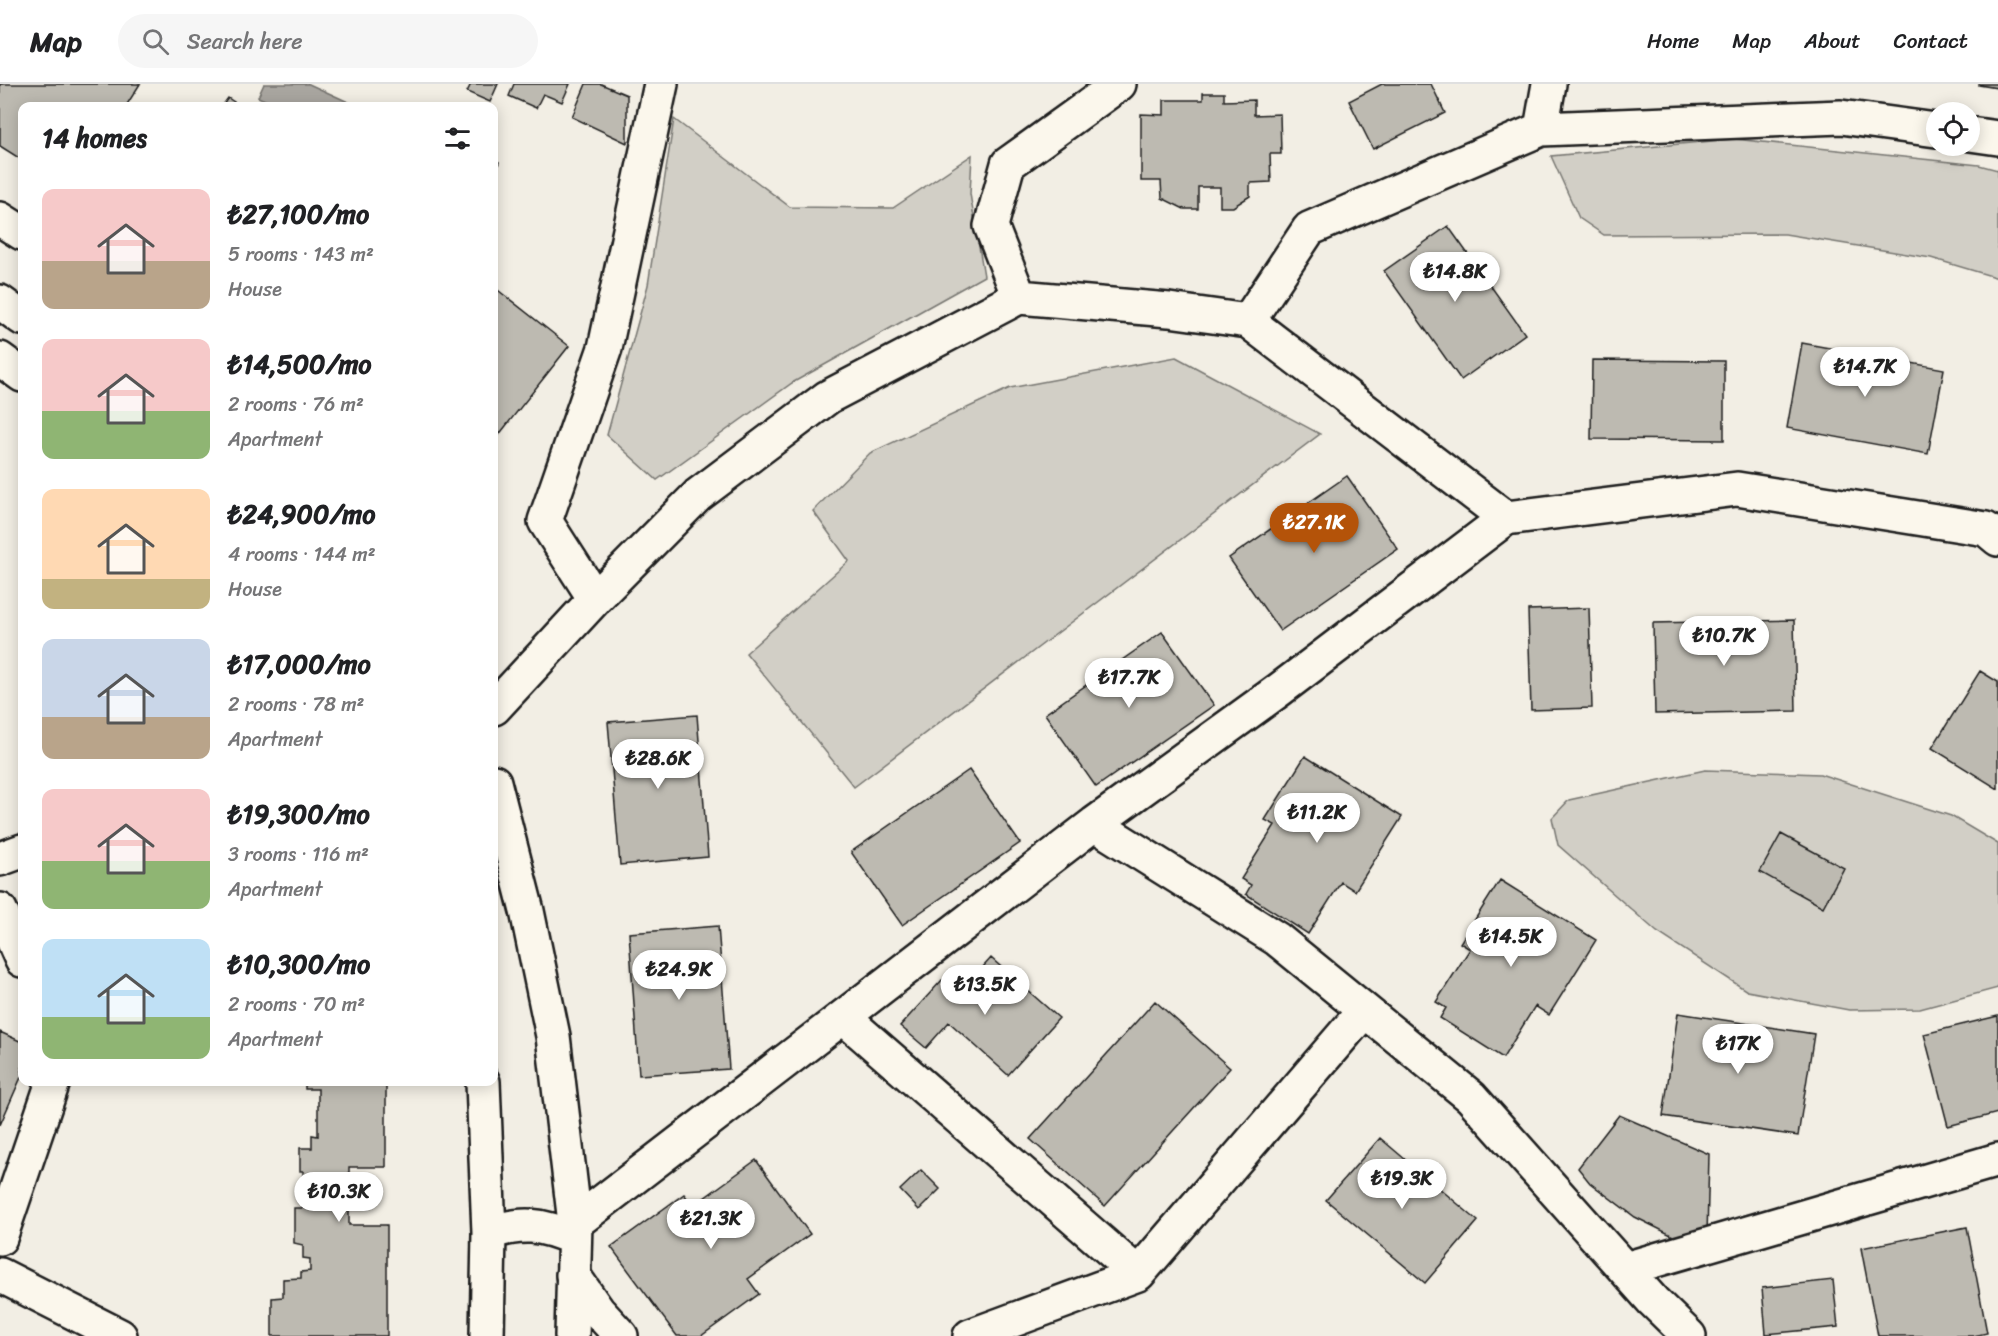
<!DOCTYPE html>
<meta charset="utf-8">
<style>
:root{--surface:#fff;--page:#f6f6f6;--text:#202124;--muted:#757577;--line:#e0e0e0;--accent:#b45309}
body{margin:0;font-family:Sriracha,sans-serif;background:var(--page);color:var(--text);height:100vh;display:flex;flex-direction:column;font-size:22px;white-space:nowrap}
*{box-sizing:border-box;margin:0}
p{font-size:20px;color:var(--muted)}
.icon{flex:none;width:33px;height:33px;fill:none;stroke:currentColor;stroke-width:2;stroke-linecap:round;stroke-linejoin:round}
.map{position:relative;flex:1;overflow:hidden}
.panel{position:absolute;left:18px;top:18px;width:480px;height:984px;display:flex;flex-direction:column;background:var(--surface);border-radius:12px;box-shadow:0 3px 15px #0003}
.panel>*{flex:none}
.fabs{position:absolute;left:1926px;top:18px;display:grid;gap:12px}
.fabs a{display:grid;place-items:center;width:54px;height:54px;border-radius:50%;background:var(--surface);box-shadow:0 3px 15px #0003;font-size:30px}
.price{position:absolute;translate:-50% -51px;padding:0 14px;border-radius:21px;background:#fff;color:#222;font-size:20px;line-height:39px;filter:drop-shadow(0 2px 3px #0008)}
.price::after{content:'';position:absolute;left:50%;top:36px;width:18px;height:14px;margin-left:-9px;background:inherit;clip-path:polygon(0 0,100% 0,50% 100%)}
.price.current{background:var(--accent);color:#fff}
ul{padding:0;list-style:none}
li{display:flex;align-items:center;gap:18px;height:150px;padding:0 24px}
li span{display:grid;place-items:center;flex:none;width:168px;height:120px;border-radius:12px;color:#555}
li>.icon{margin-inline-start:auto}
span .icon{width:72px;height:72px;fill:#fffc;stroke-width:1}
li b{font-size:26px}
h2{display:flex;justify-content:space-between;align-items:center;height:72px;padding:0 24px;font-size:26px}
header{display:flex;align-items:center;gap:36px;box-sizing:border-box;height:84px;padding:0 30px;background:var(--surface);border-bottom:2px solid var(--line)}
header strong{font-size:28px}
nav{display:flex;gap:33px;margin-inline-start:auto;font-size:21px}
.search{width:420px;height:54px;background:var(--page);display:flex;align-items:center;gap:15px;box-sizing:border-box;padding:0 21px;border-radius:33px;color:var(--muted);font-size:22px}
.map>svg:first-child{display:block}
.green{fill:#d2cfc6;stroke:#777671;stroke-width:1.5}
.water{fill:#a9a6a0;stroke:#716f6b;stroke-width:1.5}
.building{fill:#bdbab1;stroke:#1c1c1c;stroke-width:1.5}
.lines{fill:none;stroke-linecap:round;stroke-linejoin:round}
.minor-casing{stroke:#1c1c1c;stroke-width:38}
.major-casing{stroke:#1c1c1c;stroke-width:38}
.minor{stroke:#fbf7ec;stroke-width:33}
.major{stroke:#fbf7ec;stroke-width:33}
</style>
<header>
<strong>Map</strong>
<div class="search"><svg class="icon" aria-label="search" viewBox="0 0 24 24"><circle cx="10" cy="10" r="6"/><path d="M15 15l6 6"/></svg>Search here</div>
<nav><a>Home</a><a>Map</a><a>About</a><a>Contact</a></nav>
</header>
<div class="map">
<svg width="1998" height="1252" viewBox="0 0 1998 1252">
<rect width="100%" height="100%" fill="#f2eee4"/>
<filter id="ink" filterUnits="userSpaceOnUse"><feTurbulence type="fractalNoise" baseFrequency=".0167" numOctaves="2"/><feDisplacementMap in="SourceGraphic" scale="12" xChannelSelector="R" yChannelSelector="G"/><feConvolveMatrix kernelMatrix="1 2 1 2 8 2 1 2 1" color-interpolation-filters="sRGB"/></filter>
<g filter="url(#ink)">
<!-- green -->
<path class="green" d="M674 35 790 123 893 124 972 71 970 110 984 192 792 299 657 396 607 351 648 201Z
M1734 55 1979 81 1998 86V194L1931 174 1785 150 1604 151 1579 134 1551 72Z
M1176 273 1320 350 854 703 746 569 849 477 813 427 870 369 1010 304Z
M1705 686 1820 690 1951 732 1998 760V904L1920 925 1849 926 1747 907 1657 848 1558 761 1552 734 1569 716Z"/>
<!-- water -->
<path class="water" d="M264 0H309L357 22H279L258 13Z"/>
<!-- building -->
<path class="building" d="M0 0H140L126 22H22V76L0 62Z
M471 0H498L490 18 467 8Z
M514 0H570L562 18 543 10 536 24 509 12Z
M586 0H601L627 11V59L572 33Z
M1382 0H1431L1445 29 1373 65 1349 17Z
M1979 0H1998V4L1979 1Z
M1203 9H1224V17L1254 16V31L1280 30 1281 70H1270L1271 98 1250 99V112L1233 123H1220V103H1198V125H1184L1162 114 1161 97H1141V30L1164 31V16H1203Z
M228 14 240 22H222Z
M494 76 499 78 494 96Z
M1448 142 1525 250 1461 296 1384 187Z
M494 203 569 262 494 357Z
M1802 259 1944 285 1928 370 1787 344Z
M1592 276 1724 277V356L1591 355Z
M1347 392 1398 465 1280 547 1229 474Z
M1589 524 1592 624 1531 626 1528 526Z
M1794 536 1796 627 1655 630 1653 539Z
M1162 548 1214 621 1096 703 1045 630Z
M1980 587 1998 598V705L1932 664Z
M697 631 708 773 620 781 608 638Z
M1305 672 1402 733 1355 807 1341 798 1308 850 1246 810 1251 801 1241 795 1275 741 1265 736Z
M969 686 1020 759 902 841 851 768Z
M1781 750 1844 784 1823 823 1760 788Z
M1500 796 1596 856 1549 931 1535 922 1503 974 1440 934 1446 924 1436 918 1470 865 1460 859Z
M718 842 729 985 639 991 629 849Z
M991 874 1059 934 1008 991 949 938 926 964 900 942 942 896 958 911Z
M1155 917 1230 984 1105 1122 1030 1055Z
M1678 929 1814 950 1798 1052 1663 1032Z
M1998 932V1029L1948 1042 1924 950Z
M0 948 22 958V991L0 1041Z
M305 998H386V1083H349V1141H387V1252H272V1214L283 1213V1195L301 1194V1188L310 1187V1175L303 1174V1161L294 1159V1124H329V1096H303V1087H300V1064H312V1051L318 1052V1005H305Z
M1619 1031 1709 1070 1707 1151 1673 1152 1635 1133 1590 1099 1578 1084Z
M1380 1054 1478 1137 1425 1199 1326 1116Z
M756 1076 810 1150 748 1195 759 1210 701 1252H677L611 1163 684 1110 693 1122Z
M921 1086 940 1105 919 1126 900 1106Z
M1967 1143 1987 1249 1974 1252H1878L1861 1164Z
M1833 1196 1838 1243 1766 1250 1762 1204Z"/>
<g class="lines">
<defs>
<path id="minor" d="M1541 45 1549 0
M1970 50 1998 54
M0 135 22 149
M1019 213 991 142 1008 80 1119 0
M1248 237 1309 145 1541 45 1841 33 1936 46
M595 515 545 437 605 264 661 0
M494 624 595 515 698 411 828 313 1019 213 1169 226 1248 237 1506 434
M1094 740 1277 855 1471 1013 1653 1217 1689 1252
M0 775 22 767
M0 826 22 876
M843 933 1138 1190
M575 1139 1094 740 1279 606 1506 434 1737 405 1986 445 1998 455
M0 1154 53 998
M1625 1185 1998 1076
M0 1191 120 1252
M573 1191 598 1227 621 1252
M970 1252 1138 1190 1364 927"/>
<path id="major" d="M0 218 22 234
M0 275 22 291
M494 698 527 827 553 952 575 1139 572 1252
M483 998 489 1149 487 1252
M489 1149C522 1138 541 1140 573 1154"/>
</defs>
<!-- minor casing -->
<use href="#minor" class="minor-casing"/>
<!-- major casing -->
<use href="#major" class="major-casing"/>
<!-- minor -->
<use href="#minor" class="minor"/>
<!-- major -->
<use href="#major" class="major"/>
</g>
</g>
</svg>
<div class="fabs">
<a><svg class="icon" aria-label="locate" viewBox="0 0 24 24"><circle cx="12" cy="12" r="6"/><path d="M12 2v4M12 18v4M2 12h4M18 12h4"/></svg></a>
</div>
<b class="price" style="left:1455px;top:219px">₺14.8K</b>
<b class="price" style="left:1865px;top:314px">₺14.7K</b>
<b class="price current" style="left:1314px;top:470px">₺27.1K</b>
<b class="price" style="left:1724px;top:583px">₺10.7K</b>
<b class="price" style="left:1129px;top:625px">₺17.7K</b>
<b class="price" style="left:658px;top:706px">₺28.6K</b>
<b class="price" style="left:1317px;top:760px">₺11.2K</b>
<b class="price" style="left:1511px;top:884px">₺14.5K</b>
<b class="price" style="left:679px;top:917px">₺24.9K</b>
<b class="price" style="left:985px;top:932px">₺13.5K</b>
<b class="price" style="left:1738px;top:991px">₺17K</b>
<b class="price" style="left:1402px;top:1126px">₺19.3K</b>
<b class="price" style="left:339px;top:1139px">₺10.3K</b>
<b class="price" style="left:711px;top:1166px">₺21.3K</b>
<section class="panel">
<h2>14 homes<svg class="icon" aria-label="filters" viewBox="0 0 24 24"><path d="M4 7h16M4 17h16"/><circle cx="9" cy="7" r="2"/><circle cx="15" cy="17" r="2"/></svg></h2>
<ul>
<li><span style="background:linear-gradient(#f6c9c9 60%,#b9a48a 0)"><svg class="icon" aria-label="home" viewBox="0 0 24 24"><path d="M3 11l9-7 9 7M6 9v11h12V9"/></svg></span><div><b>₺27,100/mo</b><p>5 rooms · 143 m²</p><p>House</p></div></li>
<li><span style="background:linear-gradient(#f6c9c9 60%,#8fb573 0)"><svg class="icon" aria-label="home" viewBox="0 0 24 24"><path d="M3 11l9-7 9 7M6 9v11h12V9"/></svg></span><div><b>₺14,500/mo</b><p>2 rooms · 76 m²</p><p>Apartment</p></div></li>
<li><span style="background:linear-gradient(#ffd9b3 75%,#c2b280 0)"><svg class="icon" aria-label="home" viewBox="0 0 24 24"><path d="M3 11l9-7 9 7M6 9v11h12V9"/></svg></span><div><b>₺24,900/mo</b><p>4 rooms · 144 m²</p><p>House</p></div></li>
<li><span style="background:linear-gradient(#c9d6e8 65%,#b9a48a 0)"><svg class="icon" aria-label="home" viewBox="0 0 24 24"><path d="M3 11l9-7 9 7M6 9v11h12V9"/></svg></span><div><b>₺17,000/mo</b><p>2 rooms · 78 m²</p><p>Apartment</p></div></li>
<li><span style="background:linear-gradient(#f6c9c9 60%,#8fb573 0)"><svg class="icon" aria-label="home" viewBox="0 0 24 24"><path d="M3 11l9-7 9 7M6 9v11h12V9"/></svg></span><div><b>₺19,300/mo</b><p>3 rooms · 116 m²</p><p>Apartment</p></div></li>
<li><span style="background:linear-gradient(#bfe0f5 65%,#8fb573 0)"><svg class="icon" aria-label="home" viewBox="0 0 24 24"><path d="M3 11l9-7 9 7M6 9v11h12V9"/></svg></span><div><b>₺10,300/mo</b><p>2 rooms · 70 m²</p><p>Apartment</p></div></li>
</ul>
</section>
</div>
